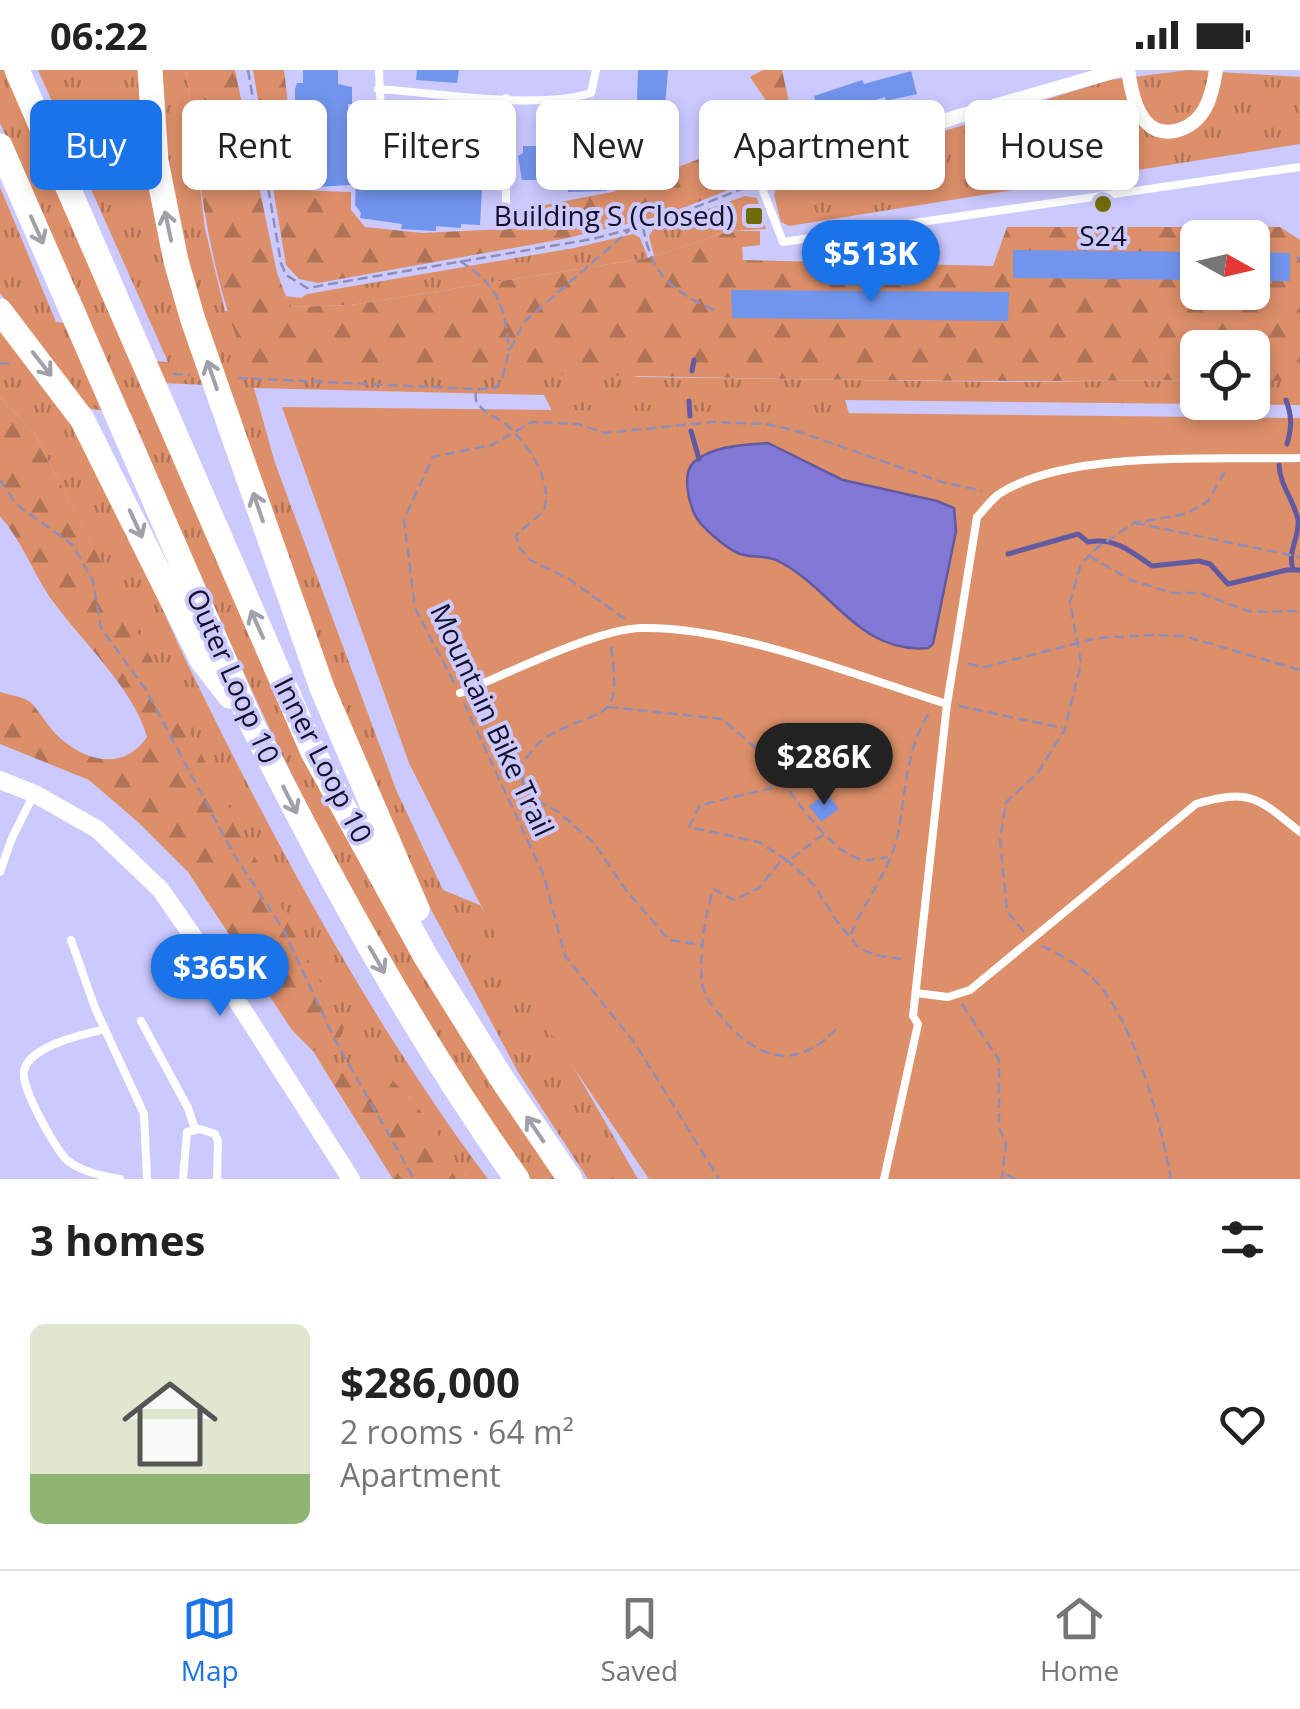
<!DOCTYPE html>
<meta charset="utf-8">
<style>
:root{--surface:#fff;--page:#f6f6f6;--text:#222;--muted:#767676;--line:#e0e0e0;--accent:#1a73e8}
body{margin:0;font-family:"Open Sans",sans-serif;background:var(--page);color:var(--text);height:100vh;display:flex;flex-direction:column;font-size:38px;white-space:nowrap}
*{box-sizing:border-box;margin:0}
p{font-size:32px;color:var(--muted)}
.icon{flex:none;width:55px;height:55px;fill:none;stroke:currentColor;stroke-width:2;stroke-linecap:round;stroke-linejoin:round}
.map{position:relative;height:1109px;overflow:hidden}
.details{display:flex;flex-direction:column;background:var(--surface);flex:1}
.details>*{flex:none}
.banner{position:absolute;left:30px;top:30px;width:1240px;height:90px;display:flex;gap:20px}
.needle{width:65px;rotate:98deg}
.controls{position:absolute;left:1180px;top:150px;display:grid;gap:20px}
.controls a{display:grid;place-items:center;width:90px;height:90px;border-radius:15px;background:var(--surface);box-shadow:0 5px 15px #0003;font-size:50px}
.price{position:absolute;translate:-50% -85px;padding:0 22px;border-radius:35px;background:var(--accent);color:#fff;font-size:32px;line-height:65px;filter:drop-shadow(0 2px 5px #0008)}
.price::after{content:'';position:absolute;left:50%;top:60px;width:30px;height:22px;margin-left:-15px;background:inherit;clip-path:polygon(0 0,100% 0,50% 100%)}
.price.on{background:#222;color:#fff}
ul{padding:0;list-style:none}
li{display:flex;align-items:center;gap:30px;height:250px;padding:0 30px}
li span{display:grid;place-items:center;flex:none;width:280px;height:200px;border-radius:15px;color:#555}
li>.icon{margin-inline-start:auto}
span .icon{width:120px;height:120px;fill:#fffc;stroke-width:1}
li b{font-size:42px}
h2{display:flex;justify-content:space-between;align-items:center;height:120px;padding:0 30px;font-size:42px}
.pill{padding:0 35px;border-radius:15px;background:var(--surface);box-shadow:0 5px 15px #0003;font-size:35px;line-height:90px}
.pill.on{background:var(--accent);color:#fff}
.status{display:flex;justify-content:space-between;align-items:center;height:70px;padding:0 50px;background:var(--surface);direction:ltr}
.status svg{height:28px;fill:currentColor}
.tab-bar{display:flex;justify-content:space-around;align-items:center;height:140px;border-top:2px solid var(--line);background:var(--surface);font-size:28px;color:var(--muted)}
.tab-bar a{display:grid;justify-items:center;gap:5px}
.tab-bar .on{color:var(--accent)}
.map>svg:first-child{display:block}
.grass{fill:url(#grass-tufts)}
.forest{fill:url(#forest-firs);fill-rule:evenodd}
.green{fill:#dc8f69}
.water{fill:#8278d5;stroke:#6159a1;stroke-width:2.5}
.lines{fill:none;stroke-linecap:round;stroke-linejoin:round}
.stream{stroke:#6159a1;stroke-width:5}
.building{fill:#7194ec}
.path{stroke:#908eb9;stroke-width:2.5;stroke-dasharray:10 5;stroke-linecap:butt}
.service{stroke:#fff;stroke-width:8}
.minor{stroke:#fff;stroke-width:14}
.tertiary{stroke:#fff;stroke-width:18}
.motorway{stroke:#fff;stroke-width:25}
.oneway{stroke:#a19fa9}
.poi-dot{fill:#716c0a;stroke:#cbc9fe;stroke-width:4}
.labels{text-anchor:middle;stroke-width:8;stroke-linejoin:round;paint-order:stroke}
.poi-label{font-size:28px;fill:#131027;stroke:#cbc9fe;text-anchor:end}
.street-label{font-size:28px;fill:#131027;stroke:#cbc9fe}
</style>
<div class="status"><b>06:22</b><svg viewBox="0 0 49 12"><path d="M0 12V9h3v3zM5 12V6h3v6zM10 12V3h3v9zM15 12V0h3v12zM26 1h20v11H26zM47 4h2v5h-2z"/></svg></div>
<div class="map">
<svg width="1300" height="1109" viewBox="0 0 1300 1109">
<defs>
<pattern id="grass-tufts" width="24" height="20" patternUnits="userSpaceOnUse" patternTransform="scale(2.5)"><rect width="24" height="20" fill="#dc8f69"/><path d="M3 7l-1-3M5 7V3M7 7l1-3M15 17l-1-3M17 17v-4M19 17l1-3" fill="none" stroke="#b17356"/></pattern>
<pattern id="forest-firs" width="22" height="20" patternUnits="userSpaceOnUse" patternTransform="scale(2.5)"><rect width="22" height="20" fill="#dc8f69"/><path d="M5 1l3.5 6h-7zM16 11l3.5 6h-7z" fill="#b17356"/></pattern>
</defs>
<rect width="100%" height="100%" fill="#cbc9fe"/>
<!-- grass -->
<path class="grass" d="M0 0H6L131 290 168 292 38 0H139C150 101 160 199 196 294L188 204 162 72 158 0H186L205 159 225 241 639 307 1004 312 1197 310 1198 332H1252L1253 311H1300V335L845 330 855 364 668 570 544 325 254 318 275 393 397 722 443 820 480 835 638 1109H588L518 1002 419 817 364 700 227 316 140 312 260 587 558 1109H531C359 877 243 608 131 344L59 335C114 415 146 506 187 593 272 768 371 953 488 1109H468L409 1027 385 1005 342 996 332 1012 313 981C329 977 339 974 343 958L34 363 0 327V240H14L0 223V117L56 252 92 255 79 225 75 224 0 53Z
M1189 0 1300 7V74L789 156 781 152 774 125 776 119 795 107 1110 10Z
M745 126 757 128 766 159 730 161 654 186 649 166 654 158Z
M633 164 640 168 648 188 351 235 289 237 285 226 301 228 307 224 574 178Z"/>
<!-- forest -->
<path class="forest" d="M186 0H235L277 203 290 237 351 235 648 188 730 161H760V175L742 177 743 190 993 196 1007 157H1280L1300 170V311H1253L1252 278H1198L1197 310C881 314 564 305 247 295 206 195 199 106 186 0ZM1198 168H1252V222H1198Z
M253 0H284L298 120 351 122V140L365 157 422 163 527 158 529 138 612 122 707 86 774 67 767 32 750 7 763 0H782L802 91 665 145 563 169 318 213 299 209 286 195Z
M0 327 34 363 344 958C340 974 328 978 313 981L292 960 188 802 139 753 89 710 0 674V622C9 625 22 626 30 632 41 642 48 658 60 668 87 692 124 701 147 667 133 617 79 569 49 526 32 500 21 470 0 446Z
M358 992C398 996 446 1077 468 1109H393L332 1012 342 996Z"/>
<!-- green -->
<path class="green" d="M282 337 1300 348V1109H649L530 933 409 693Z"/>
<!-- water -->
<path class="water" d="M768 373 843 410 937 431 954 438 956 461 933 574 928 578C860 585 831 517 778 491 767 485 752 488 740 484 727 479 699 456 694 443 688 429 682 403 694 392 714 375 743 375 768 373Z"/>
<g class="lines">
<!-- stream -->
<path class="stream" d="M692 301 694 290
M1286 330C1292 346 1292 358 1287 374
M689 331 690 346
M691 361 699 389
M1279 395C1280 416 1294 430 1298 450 1300 467 1287 481 1293 499
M1008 484 1078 464 1088 472C1114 467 1132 482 1152 496L1199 491 1210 494 1228 514 1287 500H1300"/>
</g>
<!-- building -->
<path class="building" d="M303 0H338V14L352 17V34H348L351 115 316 117 301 114V97H296L295 89 299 34H295V19L297 13H303Z
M417 0H459L457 13 416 10Z
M638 0H668L663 63 636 61Z
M911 1 917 24 886 31 885 27 821 49 814 26 862 10 864 14Z
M569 65 606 71 611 73V77H632L636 102 632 105V113H610L606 121 568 122V117H549V114L543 115V110H522L518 86 523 83V76H544L545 69H569Z
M405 104 437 106V110L463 111 462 117 482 118 480 155 461 154V158L436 156V161L401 159 402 154 360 148 361 143 355 135 356 111 380 112V109H405Z
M1013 180 1198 182V210L1013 208Z
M1252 182 1290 183V211H1252Z
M731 220 1009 222 1008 251 732 248Z
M827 723 839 739 821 752 809 736Z"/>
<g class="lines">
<!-- path -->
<path class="path" d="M248 0 281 193 286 205 307 218 592 169 658 152 744 118
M643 157C652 206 672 221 716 241
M1296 188 1300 189
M460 191C500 218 504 234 509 280
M0 293 15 294
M173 304 190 305
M238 308 475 319
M0 410 16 434 73 475 93 511 101 558 146 620 233 783 283 859 334 968 414 1109
M1135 453 1300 487
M1089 486 1131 510 1173 523H1200L1251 542 1300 541
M625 549 569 509 530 490 518 476 516 465 544 441C553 410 529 375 506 354 498 348 484 343 479 335 474 330 476 326 476 319L495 318 502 309 509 281 525 251 631 159
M611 577C622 657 604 635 548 666 538 671 529 685 521 695L523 715 532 728 557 741 594 773 625 819 669 870 704 875
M968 594 985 597 1097 568 1151 565 1184 566 1300 600
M454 613 415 538 404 449 433 387 492 375 532 352 578 354 605 363 713 352 766 354 794 360 942 412 982 421
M464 633 544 806 565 886 636 975 719 1109
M959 636 1063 658
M608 637 722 649 764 685 780 709 772 718 700 735 689 757 759 772 788 791 825 763
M780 709C799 733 831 783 863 790 870 791 881 788 888 787
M1024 862 1007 841 1000 770 1006 732 1037 704 1065 659 1081 593 1070 532 1081 494 1098 477 1134 453 1185 444 1207 432 1226 400
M851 864C864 833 887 804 896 772 907 727 903 684 929 643
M1042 876C1063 886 1090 901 1104 921 1138 967 1161 1053 1171 1109
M962 934 999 990V1058L1006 1073 1002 1109
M836 959C799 999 760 992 725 951 715 940 704 927 702 912 699 888 705 841 714 819L734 830 759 818 780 792 788 791 814 815 836 850 859 878 875 885 907 890
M1006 1104 1015 1109"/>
<!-- service -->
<path class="service" d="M379 0 382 68 505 77
M378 19C439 23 535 40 591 23L596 0
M760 113 783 172 1300 97
M506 136V28
M460 623C505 605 596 559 641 558 734 556 857 606 947 634
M0 802 12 768 34 724
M71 870 95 938 144 1044 147 1109
M916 923 948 927 970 920 1196 734C1251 718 1258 728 1300 762
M141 951 188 1038 195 1059
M105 959C84 964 29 976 24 1001 20 1016 56 1081 68 1091 83 1102 102 1106 120 1109
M183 1109 187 1062 200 1059 215 1064 218 1071 217 1109
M884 1109 918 954 913 946 947 634 977 447C984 440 991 430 999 424 1068 379 1218 390 1300 388"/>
<!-- minor -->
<path class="minor" d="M1128 0C1131 18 1134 38 1146 52 1154 61 1164 63 1175 61 1205 54 1212 27 1216 0
M760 112 956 47 1119 0"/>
<!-- tertiary -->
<path class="tertiary" d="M0 710 35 724 97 759 160 819 227 915 351 1109"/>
<!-- motorway -->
<path class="motorway" d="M17 0 313 682 426 887 502 1009 570 1109
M150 0 156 91 176 191 193 250 322 618 417 839
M0 76 252 654C331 812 415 965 517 1109
M0 241 82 349 202 590 230 626"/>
</g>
<!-- one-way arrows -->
<defs><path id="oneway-shaft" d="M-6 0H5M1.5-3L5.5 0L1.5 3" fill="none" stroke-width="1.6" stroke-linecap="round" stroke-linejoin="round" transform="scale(2.5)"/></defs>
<g class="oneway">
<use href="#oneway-shaft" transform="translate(168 156) rotate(-102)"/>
<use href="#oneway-shaft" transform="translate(37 160) rotate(66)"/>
<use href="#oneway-shaft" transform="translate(42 294) rotate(52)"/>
<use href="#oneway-shaft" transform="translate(212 305) rotate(-109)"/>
<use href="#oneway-shaft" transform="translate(258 437) rotate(-109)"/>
<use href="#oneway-shaft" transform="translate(136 454) rotate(65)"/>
<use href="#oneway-shaft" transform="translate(257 554) rotate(-114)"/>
<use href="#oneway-shaft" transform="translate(290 730) rotate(63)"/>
<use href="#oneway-shaft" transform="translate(377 890) rotate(60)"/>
<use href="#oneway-shaft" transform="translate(535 1059) rotate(-124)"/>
</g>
<!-- markers -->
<g class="poi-dot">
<circle cx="1103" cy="134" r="10"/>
<rect x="744" y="136" width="20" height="20" rx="5"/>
</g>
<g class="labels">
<!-- poi labels -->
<g class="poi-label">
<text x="734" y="156">Building S (Closed)</text>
<text x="1103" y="176" text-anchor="middle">S24</text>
</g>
<!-- street labels -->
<g class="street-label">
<text transform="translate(233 606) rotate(66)" y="10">Outer Loop 10</text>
<text transform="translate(492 650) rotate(65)" y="10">Mountain Bike Trail</text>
<text transform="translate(323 690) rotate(63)" y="10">Inner Loop 10</text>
</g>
</g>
</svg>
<div class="controls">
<a><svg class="needle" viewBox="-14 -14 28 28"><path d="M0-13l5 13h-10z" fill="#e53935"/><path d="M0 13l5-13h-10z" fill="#767676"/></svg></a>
<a><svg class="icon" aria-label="locate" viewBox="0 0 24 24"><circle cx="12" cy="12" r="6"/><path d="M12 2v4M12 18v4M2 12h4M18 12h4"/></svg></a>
</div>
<b class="price" style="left:871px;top:235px">$513K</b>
<b class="price on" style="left:824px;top:738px">$286K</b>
<b class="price" style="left:220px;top:949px">$365K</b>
<div class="banner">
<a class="pill on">Buy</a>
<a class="pill">Rent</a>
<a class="pill">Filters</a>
<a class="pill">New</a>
<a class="pill">Apartment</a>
<a class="pill">House</a>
</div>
</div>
<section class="details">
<h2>3 homes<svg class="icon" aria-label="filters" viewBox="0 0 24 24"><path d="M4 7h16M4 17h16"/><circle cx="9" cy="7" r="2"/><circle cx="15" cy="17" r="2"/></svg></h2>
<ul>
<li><span style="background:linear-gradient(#dfe7d0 75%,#8fb573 0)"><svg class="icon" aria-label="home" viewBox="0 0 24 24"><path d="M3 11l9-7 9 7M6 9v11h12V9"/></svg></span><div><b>$286,000</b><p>2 rooms · 64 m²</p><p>Apartment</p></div><svg class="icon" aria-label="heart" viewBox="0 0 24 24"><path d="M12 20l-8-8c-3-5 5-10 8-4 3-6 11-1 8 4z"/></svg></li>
</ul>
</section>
<nav class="tab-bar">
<a class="on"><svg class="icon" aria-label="map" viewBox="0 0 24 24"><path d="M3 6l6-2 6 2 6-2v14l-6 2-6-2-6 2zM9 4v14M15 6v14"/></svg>Map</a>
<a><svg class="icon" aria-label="saved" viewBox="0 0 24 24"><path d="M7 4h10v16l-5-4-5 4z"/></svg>Saved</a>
<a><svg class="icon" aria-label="home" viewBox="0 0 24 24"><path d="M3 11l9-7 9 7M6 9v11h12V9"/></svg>Home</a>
</nav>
